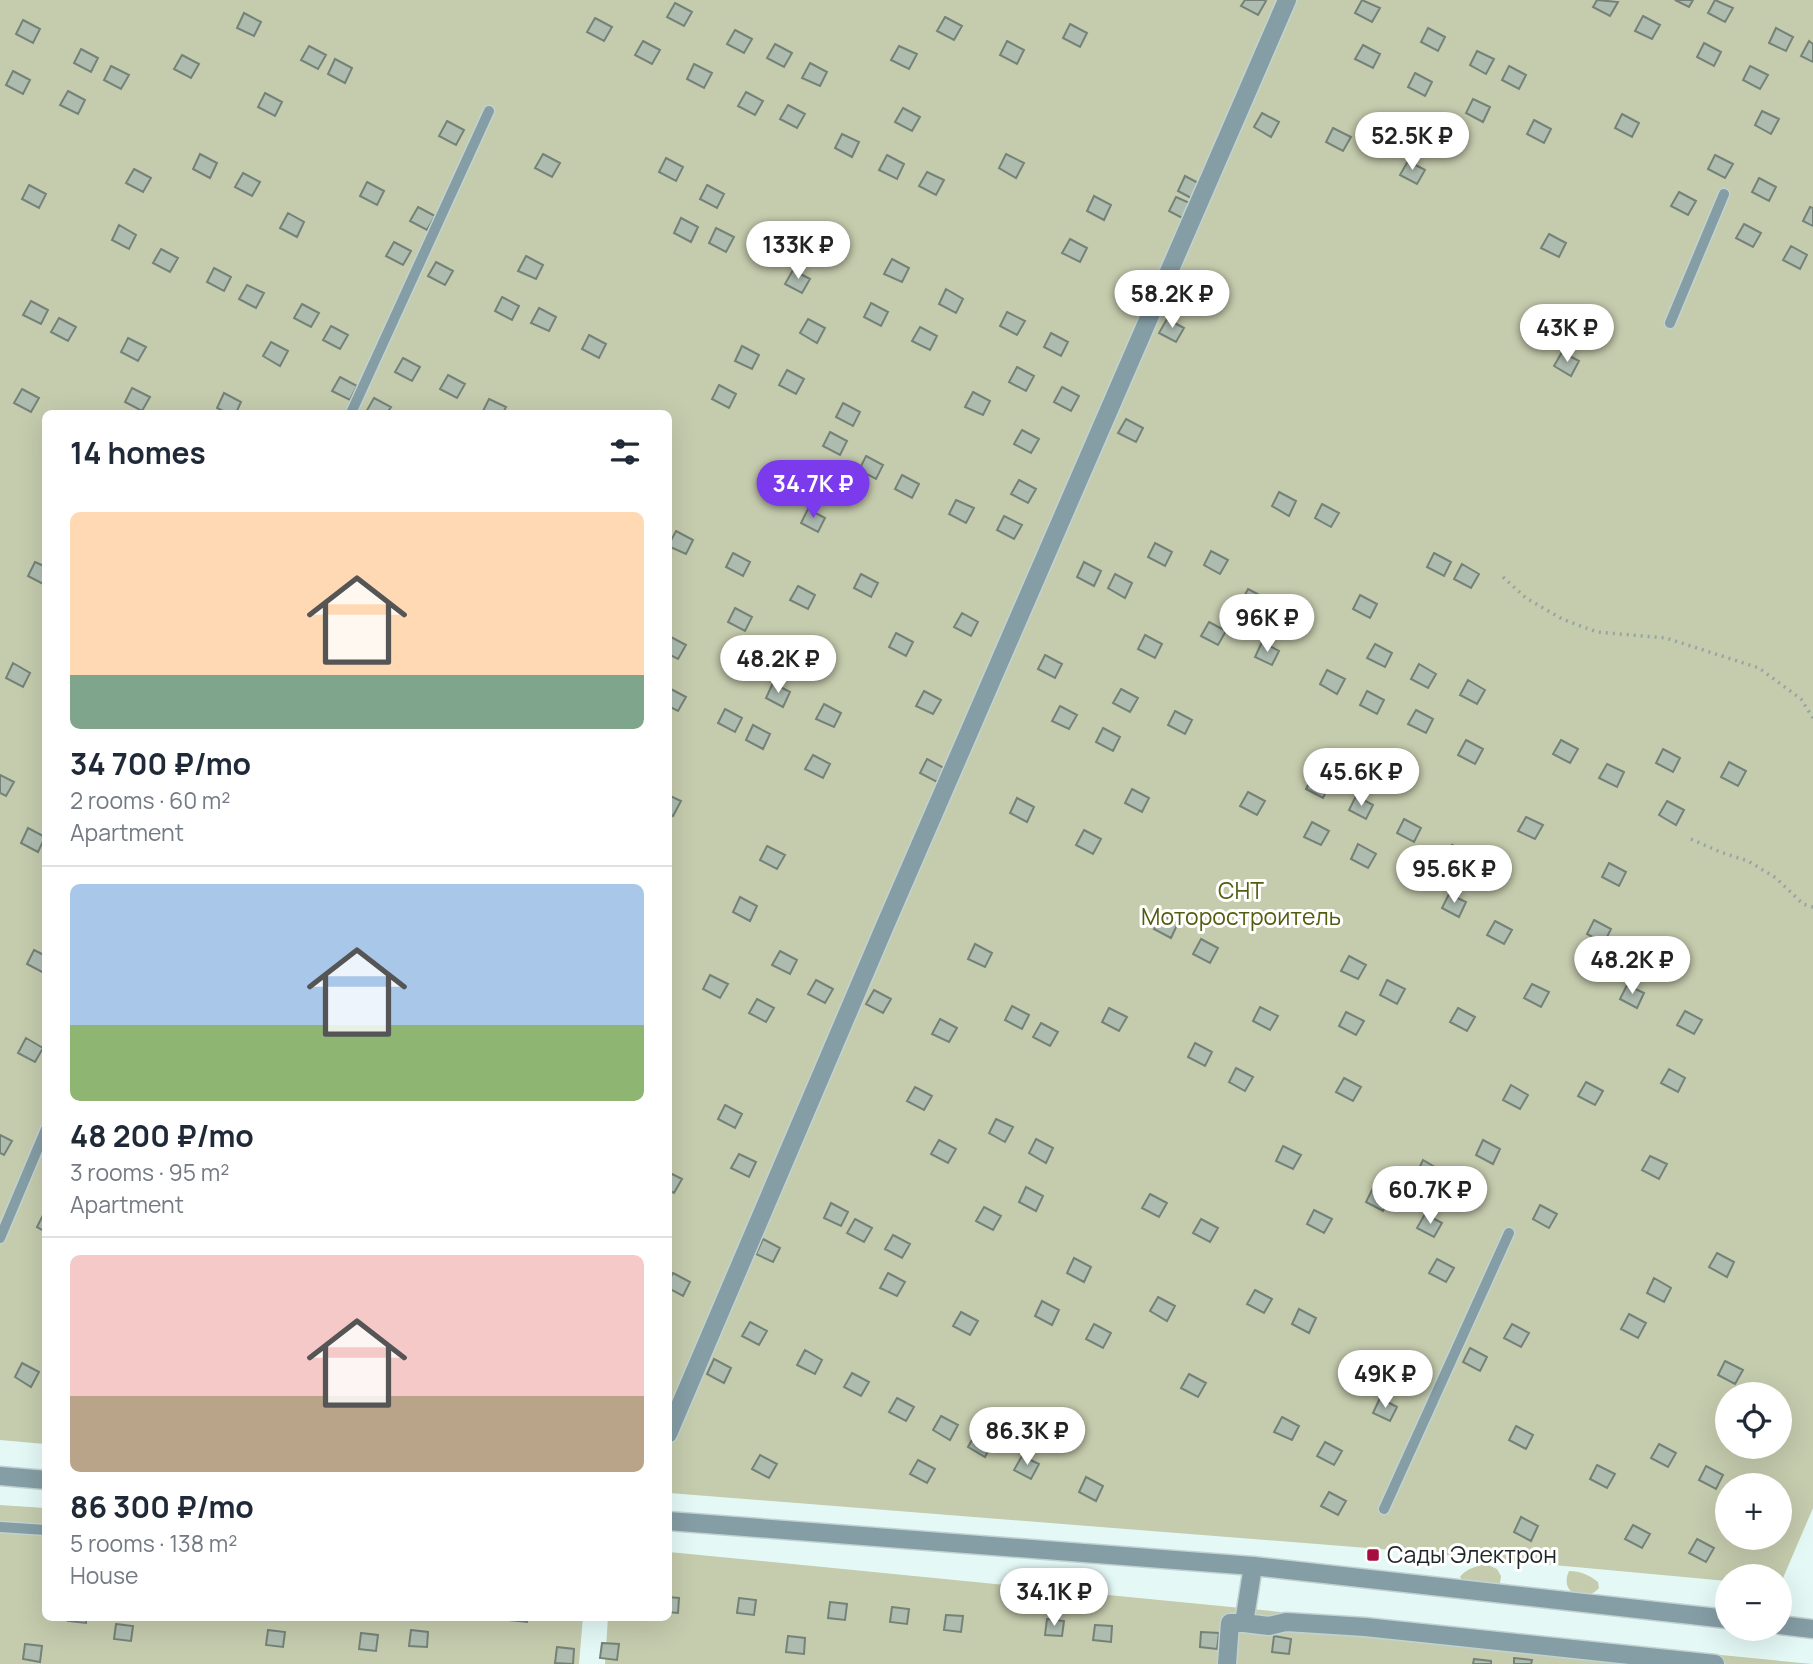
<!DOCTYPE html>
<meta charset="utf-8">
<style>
:root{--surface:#fff;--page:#f6f6f7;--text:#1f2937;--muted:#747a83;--line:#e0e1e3;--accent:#7c3aed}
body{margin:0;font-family:Manrope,sans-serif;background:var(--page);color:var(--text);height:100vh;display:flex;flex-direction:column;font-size:26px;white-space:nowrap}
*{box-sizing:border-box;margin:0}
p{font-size:23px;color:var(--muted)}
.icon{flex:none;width:38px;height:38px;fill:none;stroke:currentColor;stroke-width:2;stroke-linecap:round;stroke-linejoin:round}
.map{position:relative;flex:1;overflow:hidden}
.panel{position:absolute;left:42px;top:410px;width:630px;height:1211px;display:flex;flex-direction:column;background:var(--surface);border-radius:10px;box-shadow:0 7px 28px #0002}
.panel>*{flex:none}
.controls{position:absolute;left:1715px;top:1382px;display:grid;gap:14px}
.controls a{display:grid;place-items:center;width:77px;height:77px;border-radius:50%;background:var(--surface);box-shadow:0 7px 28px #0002;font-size:35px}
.price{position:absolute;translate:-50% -60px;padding:0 16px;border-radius:24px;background:#fff;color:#222;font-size:23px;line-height:46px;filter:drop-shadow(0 2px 4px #0008)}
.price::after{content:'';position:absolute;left:50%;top:42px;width:21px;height:16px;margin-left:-10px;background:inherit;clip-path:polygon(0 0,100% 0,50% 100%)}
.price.selected{background:var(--accent);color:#fff}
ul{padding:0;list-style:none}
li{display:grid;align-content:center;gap:14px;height:371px;padding:0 28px}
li+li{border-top:2px solid var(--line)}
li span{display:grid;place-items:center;height:217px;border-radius:10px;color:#555}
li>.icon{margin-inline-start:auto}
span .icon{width:126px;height:126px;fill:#fffc;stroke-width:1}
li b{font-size:30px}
h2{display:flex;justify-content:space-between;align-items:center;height:84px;padding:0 28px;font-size:30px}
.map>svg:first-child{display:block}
.green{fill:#c5cbad;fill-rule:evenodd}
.building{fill:#aebcb0;stroke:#758277;stroke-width:2}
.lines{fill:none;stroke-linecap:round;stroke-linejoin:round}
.service-casing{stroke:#c1d3d1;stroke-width:13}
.minor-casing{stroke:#c1d3d1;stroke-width:21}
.tertiary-casing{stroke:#c1d3d1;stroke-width:21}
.path{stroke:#95a5a3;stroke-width:3.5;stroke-dasharray:2 5;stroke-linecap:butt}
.service{stroke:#859da5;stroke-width:10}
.minor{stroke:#859da5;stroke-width:18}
.tertiary{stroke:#859da5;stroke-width:18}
.poi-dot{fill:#a60e41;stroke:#fff;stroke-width:2.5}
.labels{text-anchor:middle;stroke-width:6;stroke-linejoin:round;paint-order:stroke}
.park-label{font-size:23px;fill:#545c0f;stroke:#fff}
.poi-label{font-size:23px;fill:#1f2726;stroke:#fff;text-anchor:start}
</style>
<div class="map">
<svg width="1813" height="1664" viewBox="0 0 1813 1664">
<rect width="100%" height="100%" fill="#e4f9f6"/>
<!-- green -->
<path class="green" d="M0 0H1813V1508L1780 1585V1577H1727V1581L1380 1549 669 1493 668 413H46L45 1444 0 1440ZM1727 1395H1780V1447H1727ZM1727 1486H1780V1538H1727Z
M0 1505 45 1508 46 1617H583L579 1664H0Z
M669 1552 1812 1664H605L608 1617H668Z
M1486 1564 1497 1569 1501 1576 1500 1583 1495 1587 1465 1584 1460 1577C1465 1569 1477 1566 1486 1564Z
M1569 1571C1581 1571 1589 1575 1598 1582L1599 1588C1587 1602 1558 1595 1569 1571Z"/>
<!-- building -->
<path class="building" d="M1245 0H1264L1266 1 1258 15 1241 6Z
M1362 0 1380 8 1372 22 1355 13Z
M1597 0 1618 2 1610 16 1593 7Z
M1675 0H1693L1689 7Z
M1715 0 1733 8 1725 22 1708 13Z
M675 3 692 12 684 26 667 17Z
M244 13 261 22 254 36 237 28Z
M1643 16 1660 25 1652 39 1635 31Z
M945 17 962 26 954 40 937 31Z
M595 18 612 27 604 41 587 32Z
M23 20 40 29 33 43 16 34Z
M1070 24 1087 33 1080 47 1063 38Z
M1428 28 1445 37 1438 51 1421 42Z
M1776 28 1793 37 1786 51 1769 43Z
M735 30 752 39 744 53 727 44Z
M643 41 660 50 652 64 635 55Z
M1007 41 1024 50 1017 64 1000 55Z
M1809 41 1813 44V62L1801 56Z
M1704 43 1721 52 1714 66 1697 57Z
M775 44 792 53 784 67 767 58Z
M1363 45 1380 54 1373 68 1355 59Z
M309 46 326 55 318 69 301 60Z
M899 46 917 54 909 69 891 60Z
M81 49 98 58 91 72 74 63Z
M1477 51 1494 59 1486 74 1470 65Z
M182 55 199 64 191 78 174 69Z
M335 59 352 68 345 83 328 74Z
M810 63 827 72 820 86 802 78Z
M694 64 712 73 704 88 687 79Z
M111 66 129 75 121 89 104 80Z
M1509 66 1526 75 1519 89 1502 80Z
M1750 66 1768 75 1760 89 1743 80Z
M13 71 30 80 23 94 6 85Z
M1415 73 1432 82 1425 96 1408 87Z
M68 91 85 100 78 114 60 105Z
M746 92 763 101 755 115 738 106Z
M265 93 282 102 275 116 258 107Z
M1473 99 1490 107 1483 122 1466 113Z
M788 105 805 114 797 128 780 119Z
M903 108 920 117 912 131 895 122Z
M1762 111 1779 119 1771 134 1755 125Z
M1262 113 1279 122 1271 137 1254 127Z
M1622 114 1639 123 1632 137 1615 128Z
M1534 120 1551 129 1544 143 1527 134Z
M447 121 464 130 456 145 439 136Z
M1333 128 1351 137 1343 151 1326 142Z
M842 134 859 142 852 157 835 148Z
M200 154 217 163 210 178 193 169Z
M543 154 560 163 552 177 535 168Z
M1006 154 1024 163 1016 178 999 168Z
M887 155 904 164 897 179 879 170Z
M1715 155 1733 164 1725 178 1708 169Z
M666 158 683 167 676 181 659 172Z
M1408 161 1425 170 1417 184 1400 175Z
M134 169 151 178 143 192 126 183Z
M927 172 944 180 936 195 919 186Z
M243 173 260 182 252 196 235 187Z
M1185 176 1202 185 1195 200 1178 191Z
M1759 178 1776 187 1769 201 1752 192Z
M367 182 384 191 377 205 360 196Z
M29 185 46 194 39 208 22 199Z
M707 185 724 194 717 208 700 199Z
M1679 192 1696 201 1688 215 1671 206Z
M1094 196 1111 205 1104 220 1087 211Z
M1176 197 1194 205 1186 220 1169 211Z
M418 207 435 216 427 230 410 221Z
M1810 207 1813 208V226L1803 221Z
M288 213 304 222 297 237 280 228Z
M681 218 698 227 691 242 674 233Z
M795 222 812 231 805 245 788 236Z
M1744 224 1761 233 1753 247 1736 238Z
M119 225 136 235 129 249 112 240Z
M716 228 734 237 726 252 709 243Z
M1549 234 1566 243 1559 257 1541 248Z
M1070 239 1087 248 1080 262 1062 253Z
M394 242 411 251 403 265 386 256Z
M1791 246 1807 255 1800 269 1783 260Z
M161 249 178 258 170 272 153 263Z
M526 256 543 265 536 279 518 271Z
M892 259 909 268 902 282 884 274Z
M436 262 453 271 445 285 428 276Z
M214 268 231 277 224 291 207 282Z
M793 270 810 279 802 293 785 284Z
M1138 283 1155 292 1147 306 1130 297Z
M247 285 264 293 256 308 239 299Z
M946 289 963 299 956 313 939 304Z
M502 297 519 306 512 320 495 311Z
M31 301 48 310 41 324 23 315Z
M871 303 888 312 881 326 864 317Z
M302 304 319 313 311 327 294 318Z
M539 308 556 317 549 331 531 323Z
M1007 312 1025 321 1017 335 1000 326Z
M59 318 76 327 68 341 51 332Z
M808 319 825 328 817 343 800 333Z
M1167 319 1184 328 1176 342 1159 333Z
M331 326 348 335 340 349 323 340Z
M920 327 937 336 930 350 912 341Z
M1051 333 1068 342 1061 356 1044 347Z
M589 335 606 344 599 358 582 349Z
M128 338 146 347 138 361 121 352Z
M271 342 288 351 280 366 263 356Z
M742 346 759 355 752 369 735 361Z
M1562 352 1579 361 1571 376 1554 366Z
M403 358 420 367 412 381 395 372Z
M1017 367 1034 376 1026 391 1009 382Z
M787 370 804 379 796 394 779 385Z
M448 375 465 384 457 398 440 389Z
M340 377 357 386 350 400 332 391Z
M719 385 736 394 729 408 712 399Z
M1062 387 1079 396 1071 411 1054 402Z
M132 388 150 397 142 411 125 402Z
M22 389 39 398 31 412 14 403Z
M973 392 990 401 983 415 965 407Z
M224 393 241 402 236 413H227L217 408Z
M374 398 391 407 387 413 366 412Z
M489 399 506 407 503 413H482Z
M843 403 860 412 853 426 836 417Z
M1126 419 1143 428 1136 442 1118 433Z
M1022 430 1039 439 1031 453 1014 444Z
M830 432 847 441 840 455 823 446Z
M866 456 883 465 876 479 859 470Z
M902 475 919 484 912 498 895 489Z
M1019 480 1036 489 1028 503 1011 494Z
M1279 492 1296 501 1289 516 1272 506Z
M956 500 974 508 966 523 949 514Z
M1322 504 1339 513 1331 527 1315 518Z
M808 509 825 518 818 532 801 523Z
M1004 516 1022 525 1014 539 997 530Z
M676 531 693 540 686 554 668 546Z
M1155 543 1172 552 1165 566 1148 557Z
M1211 551 1228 560 1220 574 1204 565Z
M733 553 750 562 743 576 726 567Z
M1434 553 1451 562 1444 576 1427 567Z
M35 562 46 567 45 585 28 576Z
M1084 562 1101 571 1094 586 1077 577Z
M1462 564 1479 574 1471 588 1454 579Z
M861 574 878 583 871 597 854 588Z
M1115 574 1132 583 1125 598 1108 588Z
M798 586 815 595 808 609 790 600Z
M1248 589 1265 598 1258 613 1240 604Z
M1360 595 1377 604 1370 618 1353 609Z
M735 608 752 617 745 631 728 622Z
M962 613 978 622 971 636 954 627Z
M1209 622 1226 631 1218 645 1201 636Z
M896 633 913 642 906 656 889 647Z
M1145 635 1162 644 1155 658 1138 649Z
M669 636 686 645 678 659 668 654Z
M1262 642 1279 651 1272 665 1255 657Z
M1375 644 1392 653 1385 667 1367 658Z
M1045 655 1062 664 1055 678 1038 669Z
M13 663 30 673 23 687 6 678Z
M1419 664 1436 674 1428 688 1411 679Z
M1327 670 1345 679 1337 694 1320 684Z
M1468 680 1485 690 1477 704 1460 695Z
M773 683 790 692 783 707 766 698Z
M669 688 686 697 678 711 668 706Z
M1121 689 1138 698 1130 712 1113 703Z
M924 691 941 700 933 714 916 706Z
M1367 691 1384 700 1377 714 1360 705Z
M824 704 841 713 834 727 816 719Z
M1060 706 1077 715 1069 729 1052 721Z
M725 709 742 718 735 732 718 723Z
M1416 710 1433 719 1426 733 1408 724Z
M1175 711 1192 720 1185 734 1168 725Z
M753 725 770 734 763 749 746 740Z
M1103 728 1120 737 1113 751 1096 742Z
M1466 740 1483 749 1475 764 1458 755Z
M1561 740 1578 749 1570 763 1553 754Z
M1663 749 1680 758 1673 772 1656 763Z
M813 755 830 764 823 778 805 769Z
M927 759 944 768 937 782 920 773Z
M1729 762 1746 771 1738 786 1721 777Z
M1607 764 1624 772 1617 787 1599 778Z
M0 775 14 782 6 796 0 793Z
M1313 775 1330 784 1323 798 1306 789Z
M1132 789 1149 798 1142 812 1125 803Z
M1248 792 1265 801 1257 815 1240 806Z
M668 795 681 801 673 816 668 813Z
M1356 796 1373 805 1366 819 1349 810Z
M1017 798 1034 807 1027 822 1010 813Z
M1667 801 1684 810 1676 825 1659 815Z
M1526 817 1543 825 1535 839 1518 831Z
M1404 819 1421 828 1414 842 1397 833Z
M1312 822 1329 831 1321 845 1304 837Z
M28 828 45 837 38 852 21 843Z
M1084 830 1101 839 1093 854 1076 845Z
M1358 844 1376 854 1368 868 1351 859Z
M1452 845 1469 854 1462 868 1445 860Z
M767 846 785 855 777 869 760 860Z
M1609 863 1626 872 1619 886 1602 877Z
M1449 894 1466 902 1459 917 1442 908Z
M740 897 757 906 750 921 733 912Z
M1161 915 1178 923 1171 938 1154 929Z
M1594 920 1611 929 1604 943 1587 934Z
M1495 921 1512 930 1504 944 1487 935Z
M1201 939 1218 948 1210 963 1193 954Z
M975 944 992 953 985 967 968 959Z
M1644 948 1661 956 1653 971 1636 962Z
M34 950 46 956 44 973 27 964Z
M780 951 797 960 790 974 772 965Z
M1349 956 1366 965 1358 979 1341 971Z
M710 975 728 984 720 998 703 989Z
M816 980 833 989 825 1003 808 994Z
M1387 980 1405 989 1397 1004 1380 995Z
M1532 984 1549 992 1541 1007 1524 998Z
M1627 985 1644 993 1637 1008 1620 999Z
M874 990 891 999 883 1013 866 1004Z
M757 999 774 1008 766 1022 749 1013Z
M1012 1006 1029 1015 1022 1029 1005 1020Z
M1260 1007 1278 1016 1270 1030 1253 1021Z
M1109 1008 1127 1017 1119 1031 1102 1022Z
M1458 1008 1475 1017 1467 1031 1450 1022Z
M1685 1011 1702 1020 1694 1034 1677 1025Z
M1346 1012 1364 1021 1356 1035 1339 1026Z
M940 1019 957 1028 949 1042 932 1034Z
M1041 1023 1058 1032 1050 1046 1033 1037Z
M26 1038 43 1048 35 1062 18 1053Z
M1195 1043 1212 1052 1205 1066 1188 1057Z
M1236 1068 1253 1077 1245 1091 1229 1082Z
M1669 1069 1685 1078 1678 1092 1661 1083Z
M1344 1078 1361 1087 1353 1101 1336 1092Z
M1586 1082 1603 1091 1595 1105 1578 1096Z
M1511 1085 1528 1095 1520 1109 1503 1100Z
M915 1087 932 1096 924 1110 907 1101Z
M725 1105 742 1114 735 1128 718 1119Z
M996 1119 1013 1127 1005 1142 989 1133Z
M0 1135 12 1141 4 1155 0 1153Z
M1036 1139 1053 1148 1046 1163 1029 1153Z
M939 1140 956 1149 948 1163 931 1154Z
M1483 1140 1500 1149 1493 1164 1476 1155Z
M1283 1146 1301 1155 1293 1169 1276 1161Z
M739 1154 756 1162 749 1177 731 1168Z
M1650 1156 1667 1164 1659 1179 1642 1170Z
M1423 1160 1440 1170 1432 1184 1416 1175Z
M668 1172 682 1179 674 1193 668 1190Z
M1026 1187 1043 1196 1036 1211 1019 1202Z
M1373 1188 1390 1197 1383 1211 1366 1202Z
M1150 1194 1167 1203 1159 1217 1142 1208Z
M831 1203 848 1212 841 1226 824 1218Z
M1540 1205 1557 1214 1549 1228 1533 1219Z
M984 1207 1001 1216 993 1230 976 1221Z
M1314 1210 1332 1219 1324 1233 1307 1224Z
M44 1213 46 1214V1232L37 1227Z
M1425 1214 1442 1223 1434 1237 1417 1228Z
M855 1219 872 1228 864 1242 847 1233Z
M1201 1219 1218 1228 1210 1242 1193 1233Z
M893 1235 910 1244 902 1258 885 1249Z
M763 1239 780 1248 773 1262 756 1254Z
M1717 1253 1734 1262 1727 1277 1709 1267Z
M1074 1258 1091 1267 1084 1282 1067 1273Z
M1437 1259 1454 1268 1446 1282 1429 1273Z
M673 1273 690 1282 683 1296 668 1288V1282Z
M888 1273 905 1282 897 1296 880 1288Z
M1654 1278 1671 1288 1664 1302 1647 1293Z
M1255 1290 1272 1299 1264 1313 1247 1304Z
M1158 1297 1175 1306 1167 1321 1150 1311Z
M1042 1301 1059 1310 1052 1325 1035 1316Z
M1299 1309 1316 1318 1309 1333 1292 1324Z
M961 1312 978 1321 970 1335 953 1326Z
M1629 1314 1646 1323 1638 1338 1621 1329Z
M750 1322 767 1331 759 1345 742 1336Z
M1094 1324 1111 1333 1103 1348 1086 1339Z
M1512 1324 1529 1333 1521 1347 1504 1338Z
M1470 1348 1487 1357 1480 1371 1463 1362Z
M805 1350 822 1360 815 1374 797 1365Z
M1362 1354 1379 1363 1371 1377 1354 1368Z
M714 1359 731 1368 724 1383 707 1374Z
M1725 1361 1743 1370 1735 1384 1718 1375Z
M22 1363 39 1372 31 1387 15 1377Z
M852 1373 869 1382 861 1396 844 1387Z
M1189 1374 1206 1383 1198 1397 1181 1388Z
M897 1398 914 1407 906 1421 889 1412Z
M1380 1398 1397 1407 1390 1421 1373 1413Z
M941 1416 958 1425 950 1440 933 1430Z
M1282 1417 1299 1426 1292 1440 1274 1432Z
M1516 1426 1533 1435 1526 1449 1509 1440Z
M976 1433 993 1442 985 1457 968 1447Z
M1325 1442 1342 1451 1334 1465 1317 1456Z
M1659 1444 1676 1453 1668 1467 1651 1458Z
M760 1455 777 1464 769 1478 752 1469Z
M1022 1456 1039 1464 1031 1479 1014 1470Z
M918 1460 935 1469 927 1483 910 1474Z
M1597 1465 1615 1474 1607 1488 1590 1479Z
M1706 1466 1723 1475 1716 1489 1699 1480Z
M1086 1477 1103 1486 1096 1501 1079 1492Z
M1329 1492 1346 1501 1338 1515 1321 1506Z
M1521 1517 1538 1526 1531 1541 1514 1532Z
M1633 1525 1650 1534 1642 1548 1625 1539Z
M1697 1539 1714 1548 1706 1562 1689 1553Z
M668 1597 679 1598 678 1613 668 1612Z
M739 1598 756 1600 754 1615 737 1613Z
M830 1602 847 1604 845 1620 828 1618Z
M892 1607 909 1609 907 1624 890 1622Z
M946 1615 963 1616 961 1632 944 1630Z
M69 1617H86V1623L68 1621Z
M510 1617H527V1622L509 1620Z
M1047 1619 1064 1621 1062 1636 1045 1635Z
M116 1624 133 1626 131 1641 114 1639Z
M1095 1625 1112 1626 1111 1642 1093 1640Z
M268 1630 285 1632 283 1647 266 1645Z
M411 1630 428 1632 427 1647 409 1646Z
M1201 1632 1219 1633 1217 1649 1200 1647Z
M361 1633 378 1635 376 1651 359 1649Z
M788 1636 805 1638 804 1654 786 1652Z
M1274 1636 1291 1639 1289 1654 1272 1652Z
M602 1643 619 1644 617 1660 600 1658Z
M25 1644 42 1646 40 1662 23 1659Z
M557 1647 574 1649 573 1664 555 1663Z
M1514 1658 1532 1660 1531 1664H1514Z
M1474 1659 1491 1661V1664H1473Z"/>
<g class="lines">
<defs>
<path id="service" d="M1670 323 1724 194
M351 413 489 111
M0 1238 46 1129
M1384 1509 1509 1233
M0 1527 46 1530"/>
<path id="minor" d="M668 1434 884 928 1287 0
M1244 1623 1269 1626 1286 1622 1365 1627 1715 1664
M1227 1664 1230 1623H1244L1253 1566"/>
<path id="tertiary" d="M0 1476 46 1480
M668 1521 1253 1566 1727 1619
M1780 1625 1813 1629"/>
</defs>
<!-- service casing -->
<use href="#service" class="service-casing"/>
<!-- minor casing -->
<use href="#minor" class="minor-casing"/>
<!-- tertiary casing -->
<use href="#tertiary" class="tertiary-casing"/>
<!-- path -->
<path class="path" d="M1503 577 1526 598 1562 619 1597 632 1666 638 1759 668 1801 699 1813 718
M1691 839 1720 852 1748 861 1776 878 1803 904 1813 907"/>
<!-- service -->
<use href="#service" class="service"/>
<!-- minor -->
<use href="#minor" class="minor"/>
<!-- tertiary -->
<use href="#tertiary" class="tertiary"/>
</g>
<!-- markers -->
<rect class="poi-dot" x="1366" y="1548" width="14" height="14" rx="3.5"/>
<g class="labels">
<!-- park labels -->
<g class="park-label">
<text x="1241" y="899">СНТ<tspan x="1241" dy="26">Моторостроитель</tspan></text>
</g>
<!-- poi labels -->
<g class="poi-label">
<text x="1387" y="1563">Сады Электрон</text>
</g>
</g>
</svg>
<div class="controls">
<a><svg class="icon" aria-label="locate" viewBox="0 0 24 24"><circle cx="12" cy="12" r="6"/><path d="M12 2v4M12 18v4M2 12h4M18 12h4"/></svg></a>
<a>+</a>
<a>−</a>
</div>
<b class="price" style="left:1412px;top:172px">52.5K ₽</b>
<b class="price" style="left:798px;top:281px">133K ₽</b>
<b class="price" style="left:1172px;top:330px">58.2K ₽</b>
<b class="price" style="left:1567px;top:364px">43K ₽</b>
<b class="price selected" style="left:813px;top:520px">34.7K ₽</b>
<b class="price" style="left:1267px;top:654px">96K ₽</b>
<b class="price" style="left:778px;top:695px">48.2K ₽</b>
<b class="price" style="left:1361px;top:808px">45.6K ₽</b>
<b class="price" style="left:1454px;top:905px">95.6K ₽</b>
<b class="price" style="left:1632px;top:996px">48.2K ₽</b>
<b class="price" style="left:1430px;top:1226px">60.7K ₽</b>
<b class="price" style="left:1385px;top:1410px">49K ₽</b>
<b class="price" style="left:1027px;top:1467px">86.3K ₽</b>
<b class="price" style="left:1054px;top:1628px">34.1K ₽</b>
<section class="panel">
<h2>14 homes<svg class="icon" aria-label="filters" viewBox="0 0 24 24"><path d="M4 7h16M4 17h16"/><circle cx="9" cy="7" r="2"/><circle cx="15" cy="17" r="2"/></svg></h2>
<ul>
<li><span style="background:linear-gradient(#ffd9b3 75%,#7fa58c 0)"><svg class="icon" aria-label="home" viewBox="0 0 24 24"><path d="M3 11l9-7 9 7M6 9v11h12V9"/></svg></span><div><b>34 700 ₽/mo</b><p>2 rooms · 60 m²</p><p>Apartment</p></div></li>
<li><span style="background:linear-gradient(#a9c7e8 65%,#8fb573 0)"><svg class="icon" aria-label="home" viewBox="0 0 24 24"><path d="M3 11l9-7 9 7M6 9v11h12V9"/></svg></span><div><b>48 200 ₽/mo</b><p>3 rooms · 95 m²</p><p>Apartment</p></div></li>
<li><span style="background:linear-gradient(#f6c9c9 65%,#b9a48a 0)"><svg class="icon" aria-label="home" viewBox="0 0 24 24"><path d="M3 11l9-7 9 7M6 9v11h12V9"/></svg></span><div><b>86 300 ₽/mo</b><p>5 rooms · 138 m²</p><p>House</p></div></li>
</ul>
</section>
</div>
